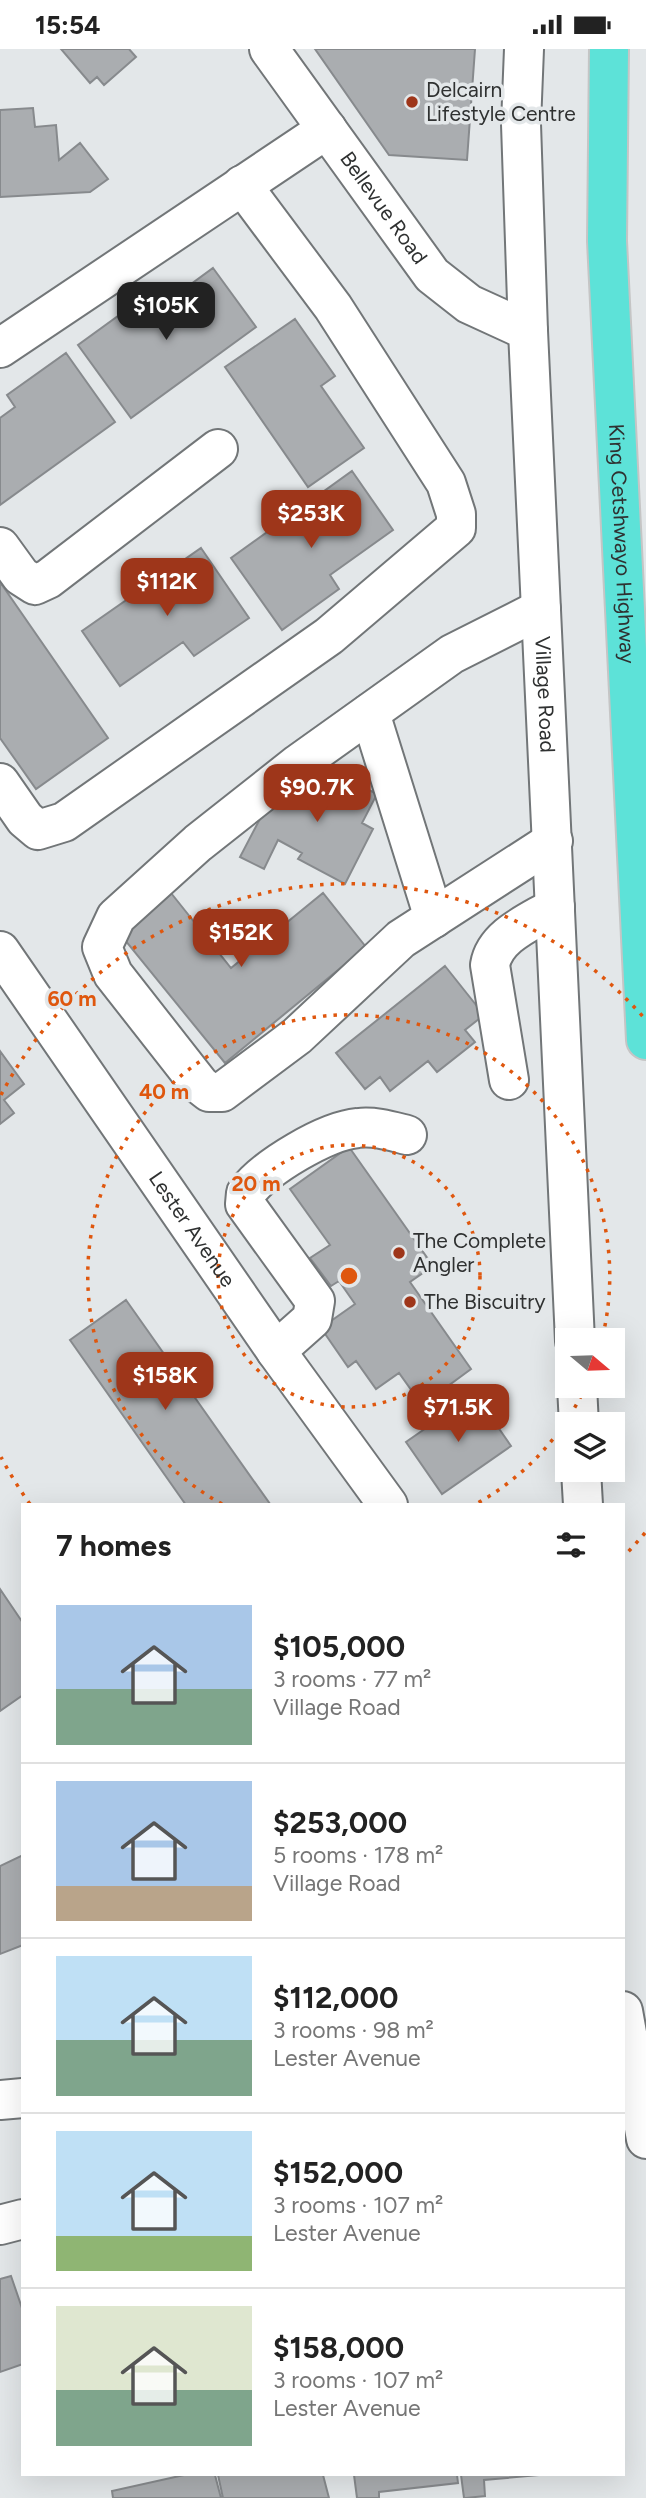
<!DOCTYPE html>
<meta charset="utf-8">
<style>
:root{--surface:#fff;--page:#f6f6f6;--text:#222;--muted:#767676;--line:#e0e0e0;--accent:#9e361a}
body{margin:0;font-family:Figtree,sans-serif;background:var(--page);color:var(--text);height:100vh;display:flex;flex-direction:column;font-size:26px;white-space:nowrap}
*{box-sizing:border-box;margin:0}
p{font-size:23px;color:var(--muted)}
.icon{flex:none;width:38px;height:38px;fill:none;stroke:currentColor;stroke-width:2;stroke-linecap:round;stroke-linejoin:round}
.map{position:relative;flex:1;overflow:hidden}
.drawer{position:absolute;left:21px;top:1454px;width:604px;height:973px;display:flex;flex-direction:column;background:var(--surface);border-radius:0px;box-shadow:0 7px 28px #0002}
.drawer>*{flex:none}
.needle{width:46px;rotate:109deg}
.fabs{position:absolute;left:555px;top:1279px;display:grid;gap:14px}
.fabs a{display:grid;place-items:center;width:70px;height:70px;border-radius:0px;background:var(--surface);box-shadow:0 7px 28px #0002;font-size:35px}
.price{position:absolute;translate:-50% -60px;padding:0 16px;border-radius:14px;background:var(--accent);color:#fff;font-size:23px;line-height:46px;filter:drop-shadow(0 2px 4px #0008)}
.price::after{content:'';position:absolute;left:50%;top:42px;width:21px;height:16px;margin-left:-10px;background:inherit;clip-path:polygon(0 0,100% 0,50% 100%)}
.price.active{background:#222;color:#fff}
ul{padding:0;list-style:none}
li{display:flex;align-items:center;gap:21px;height:175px;padding:0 35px}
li+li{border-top:2px solid var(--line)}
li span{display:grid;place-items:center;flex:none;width:196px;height:140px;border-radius:0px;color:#555}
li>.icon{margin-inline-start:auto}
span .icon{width:84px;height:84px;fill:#fffc;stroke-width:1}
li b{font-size:30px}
h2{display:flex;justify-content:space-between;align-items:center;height:84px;padding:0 35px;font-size:30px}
.status{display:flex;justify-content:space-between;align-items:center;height:49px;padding:0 35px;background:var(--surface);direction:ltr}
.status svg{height:19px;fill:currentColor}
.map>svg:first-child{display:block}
.building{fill:#aaadb0;stroke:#878a8d;stroke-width:2}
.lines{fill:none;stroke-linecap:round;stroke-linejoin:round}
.minor-casing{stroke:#727678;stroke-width:42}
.highway-casing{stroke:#c5c5c5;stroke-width:42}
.minor{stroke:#fff;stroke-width:38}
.highway{stroke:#5de2d8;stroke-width:38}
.ring{fill:none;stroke:#df570e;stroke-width:3.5;stroke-dasharray:3.5 7}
.poi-dot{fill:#9e361a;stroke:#e3e7e9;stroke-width:2.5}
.labels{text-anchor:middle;stroke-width:7;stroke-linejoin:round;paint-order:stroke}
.poi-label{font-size:21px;fill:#2f3131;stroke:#e3e7e9;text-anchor:start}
.street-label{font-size:21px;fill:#2f3131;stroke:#e3e7e9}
.centre{fill:#df570e;stroke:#e3e7e9;stroke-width:3.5}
.ring-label{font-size:21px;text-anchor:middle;font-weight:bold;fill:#df570e;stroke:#e3e7e9;stroke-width:7;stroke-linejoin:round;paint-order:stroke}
</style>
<div class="status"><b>15:54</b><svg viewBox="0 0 49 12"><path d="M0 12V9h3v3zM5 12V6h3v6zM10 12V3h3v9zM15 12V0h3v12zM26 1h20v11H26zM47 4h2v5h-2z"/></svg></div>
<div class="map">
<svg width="646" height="2449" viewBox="0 0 646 2449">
<rect width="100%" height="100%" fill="#e3e7e9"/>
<!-- building -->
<path class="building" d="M61 0H129L136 8 104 36 97 28 90 34Z
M315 0H475L467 111 389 106Z
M33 59 35 78 56 76 59 111 80 94 108 130 90 143 0 148V61Z
M213 219 256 278 131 369 78 296 136 254 146 268Z
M295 270 335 327 321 337 364 399 308 438 225 318Z
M66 304 115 373 0 456V369L15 358 7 346Z
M352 422 393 481 330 526 339 540 282 581 231 509Z
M201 499 249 569 194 607 183 593 120 637 82 582Z
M0 533 108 689 36 740 0 689Z
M313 713 377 745 362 774 373 780 345 835 298 810 302 804 278 791 264 820 240 808 273 745 292 755Z
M171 844 231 919 323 844 366 898 225 1014 120 885Z
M445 917 484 966 465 981 475 993 437 1023 428 1012 390 1042 380 1028 365 1040 336 1004Z
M0 1002 24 1035 4 1051 14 1064 0 1075Z
M349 1098 433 1217 410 1233 471 1320 422 1356 399 1324 376 1340 356 1312 348 1318 321 1279 355 1255 339 1232 331 1237 310 1209 330 1196 290 1140Z
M126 1251 270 1455 269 1456H186L70 1291Z
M475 1345 511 1397 442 1445 406 1393Z
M0 1540 23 1574V1646L0 1662Z
M23 1806V1896L0 1905V1817Z
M11 2227 23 2262V2315L0 2323V2230Z
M184 2426H215L221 2449H113L112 2442Z
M218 2426H323L329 2449H223Z
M354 2426H457L458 2434 379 2443V2449H357Z
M461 2426H539L484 2431 485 2447 466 2449H464Z"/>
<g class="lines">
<defs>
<g id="minor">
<path id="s1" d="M269 0 432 226 469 255 528 282"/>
<path id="s2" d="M524 0 521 75 528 282 575 1292"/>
<path d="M0 299 327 80"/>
<path d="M0 498 21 527 35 536 48 530 218 400"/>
<path d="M541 560 452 605 298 715 198 794 116 868 102 898 113 925 200 1036 209 1043H222L297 987 401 890 553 792"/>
<path d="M370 664 434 869"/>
<path d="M0 734 25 770 38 781 64 773 329 587 456 479V465L446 434 333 258 242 136"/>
<path id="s3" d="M0 902 276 1302 388 1456"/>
<path d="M509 1031 490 916C495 886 531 873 555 858"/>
<path d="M276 1302 312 1270 315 1252 245 1155 246 1144C265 1118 326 1082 358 1079 375 1077 391 1082 407 1086"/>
<path d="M577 1337 579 1376"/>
<path d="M581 1421 583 1456"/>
<path d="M623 1962 646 2090"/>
<path d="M0 2051 23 2049"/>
<path d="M0 2176 23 2170"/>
</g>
<g id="highway">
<path id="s4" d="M609 0 607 192 646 991"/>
</g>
</defs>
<!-- minor casing -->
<use href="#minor" class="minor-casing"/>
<!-- highway casing -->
<use href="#highway" class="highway-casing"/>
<!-- minor -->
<use href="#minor" class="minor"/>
<!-- highway -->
<use href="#highway" class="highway"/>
</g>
<!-- distance rings -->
<g class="ring">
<circle cx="349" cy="1227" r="131"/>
<path d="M586 1337A261 261 0 0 1 476 1455M222 1455A261 261 0 1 1 602 1290"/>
<path d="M645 1484A392 392 0 0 1 624 1507M30 1455A392 392 0 0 1 1 1408M1 1046A392 392 0 0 1 645 970"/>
</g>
<!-- markers -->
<g class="poi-dot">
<circle cx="412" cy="53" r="7"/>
<circle cx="399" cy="1204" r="7"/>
<circle cx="410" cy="1253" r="7"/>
</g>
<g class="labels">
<!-- poi labels -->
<g class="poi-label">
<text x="426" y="48">Delcairn<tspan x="426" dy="24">Lifestyle Centre</tspan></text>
<text x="413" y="1199">The Complete<tspan x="413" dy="24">Angler</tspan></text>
<text x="424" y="1260">The Biscuitry</text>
</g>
<!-- street labels -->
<g class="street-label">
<text dy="7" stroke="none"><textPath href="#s1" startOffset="196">Bellevue Road</textPath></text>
<text dy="7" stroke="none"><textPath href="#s4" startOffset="495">King Cetshwayo Highway</textPath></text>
<text dy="7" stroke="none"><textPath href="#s2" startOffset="646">Village Road</textPath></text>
<text dy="7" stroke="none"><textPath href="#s3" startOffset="338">Lester Avenue</textPath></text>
</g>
</g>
<circle cx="349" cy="1227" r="10" class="centre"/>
<g class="ring-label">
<text x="72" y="957">60 m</text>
<text x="164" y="1050">40 m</text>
<text x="256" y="1142">20 m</text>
</g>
</svg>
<div class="fabs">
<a><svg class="needle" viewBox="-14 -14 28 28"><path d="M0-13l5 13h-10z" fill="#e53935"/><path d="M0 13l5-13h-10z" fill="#767676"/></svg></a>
<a><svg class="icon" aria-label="layers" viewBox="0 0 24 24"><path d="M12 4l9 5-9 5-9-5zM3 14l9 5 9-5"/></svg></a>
</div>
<b class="price active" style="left:166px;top:293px">$105K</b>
<b class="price" style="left:311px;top:501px">$253K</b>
<b class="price" style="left:167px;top:569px">$112K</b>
<b class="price" style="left:317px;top:775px">$90.7K</b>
<b class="price" style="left:241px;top:920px">$152K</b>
<b class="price" style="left:165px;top:1363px">$158K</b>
<b class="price" style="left:458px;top:1395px">$71.5K</b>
<section class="drawer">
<h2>7 homes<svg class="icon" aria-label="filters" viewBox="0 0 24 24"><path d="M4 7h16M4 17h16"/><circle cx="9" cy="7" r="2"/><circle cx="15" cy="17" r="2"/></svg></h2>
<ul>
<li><span style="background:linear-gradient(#a9c7e8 60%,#7fa58c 0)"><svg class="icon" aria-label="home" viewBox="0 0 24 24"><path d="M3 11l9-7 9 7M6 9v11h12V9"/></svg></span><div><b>$105,000</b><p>3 rooms · 77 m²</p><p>Village Road</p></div></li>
<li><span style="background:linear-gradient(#a9c7e8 75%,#b9a48a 0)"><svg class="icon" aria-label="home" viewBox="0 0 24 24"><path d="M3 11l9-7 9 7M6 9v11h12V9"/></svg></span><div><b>$253,000</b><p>5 rooms · 178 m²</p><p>Village Road</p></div></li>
<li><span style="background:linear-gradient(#bfe0f5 60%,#7fa58c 0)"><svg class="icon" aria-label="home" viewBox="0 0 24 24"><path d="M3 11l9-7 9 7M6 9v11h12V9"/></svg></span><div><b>$112,000</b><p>3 rooms · 98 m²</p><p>Lester Avenue</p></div></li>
<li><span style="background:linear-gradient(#bfe0f5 75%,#8fb573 0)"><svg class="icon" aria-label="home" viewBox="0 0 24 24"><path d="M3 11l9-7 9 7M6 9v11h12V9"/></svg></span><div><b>$152,000</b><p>3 rooms · 107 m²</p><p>Lester Avenue</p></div></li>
<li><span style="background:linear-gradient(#dfe7d0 60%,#7fa58c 0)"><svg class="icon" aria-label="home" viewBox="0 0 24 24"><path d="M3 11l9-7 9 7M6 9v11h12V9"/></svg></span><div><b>$158,000</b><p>3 rooms · 107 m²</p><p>Lester Avenue</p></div></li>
</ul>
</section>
</div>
